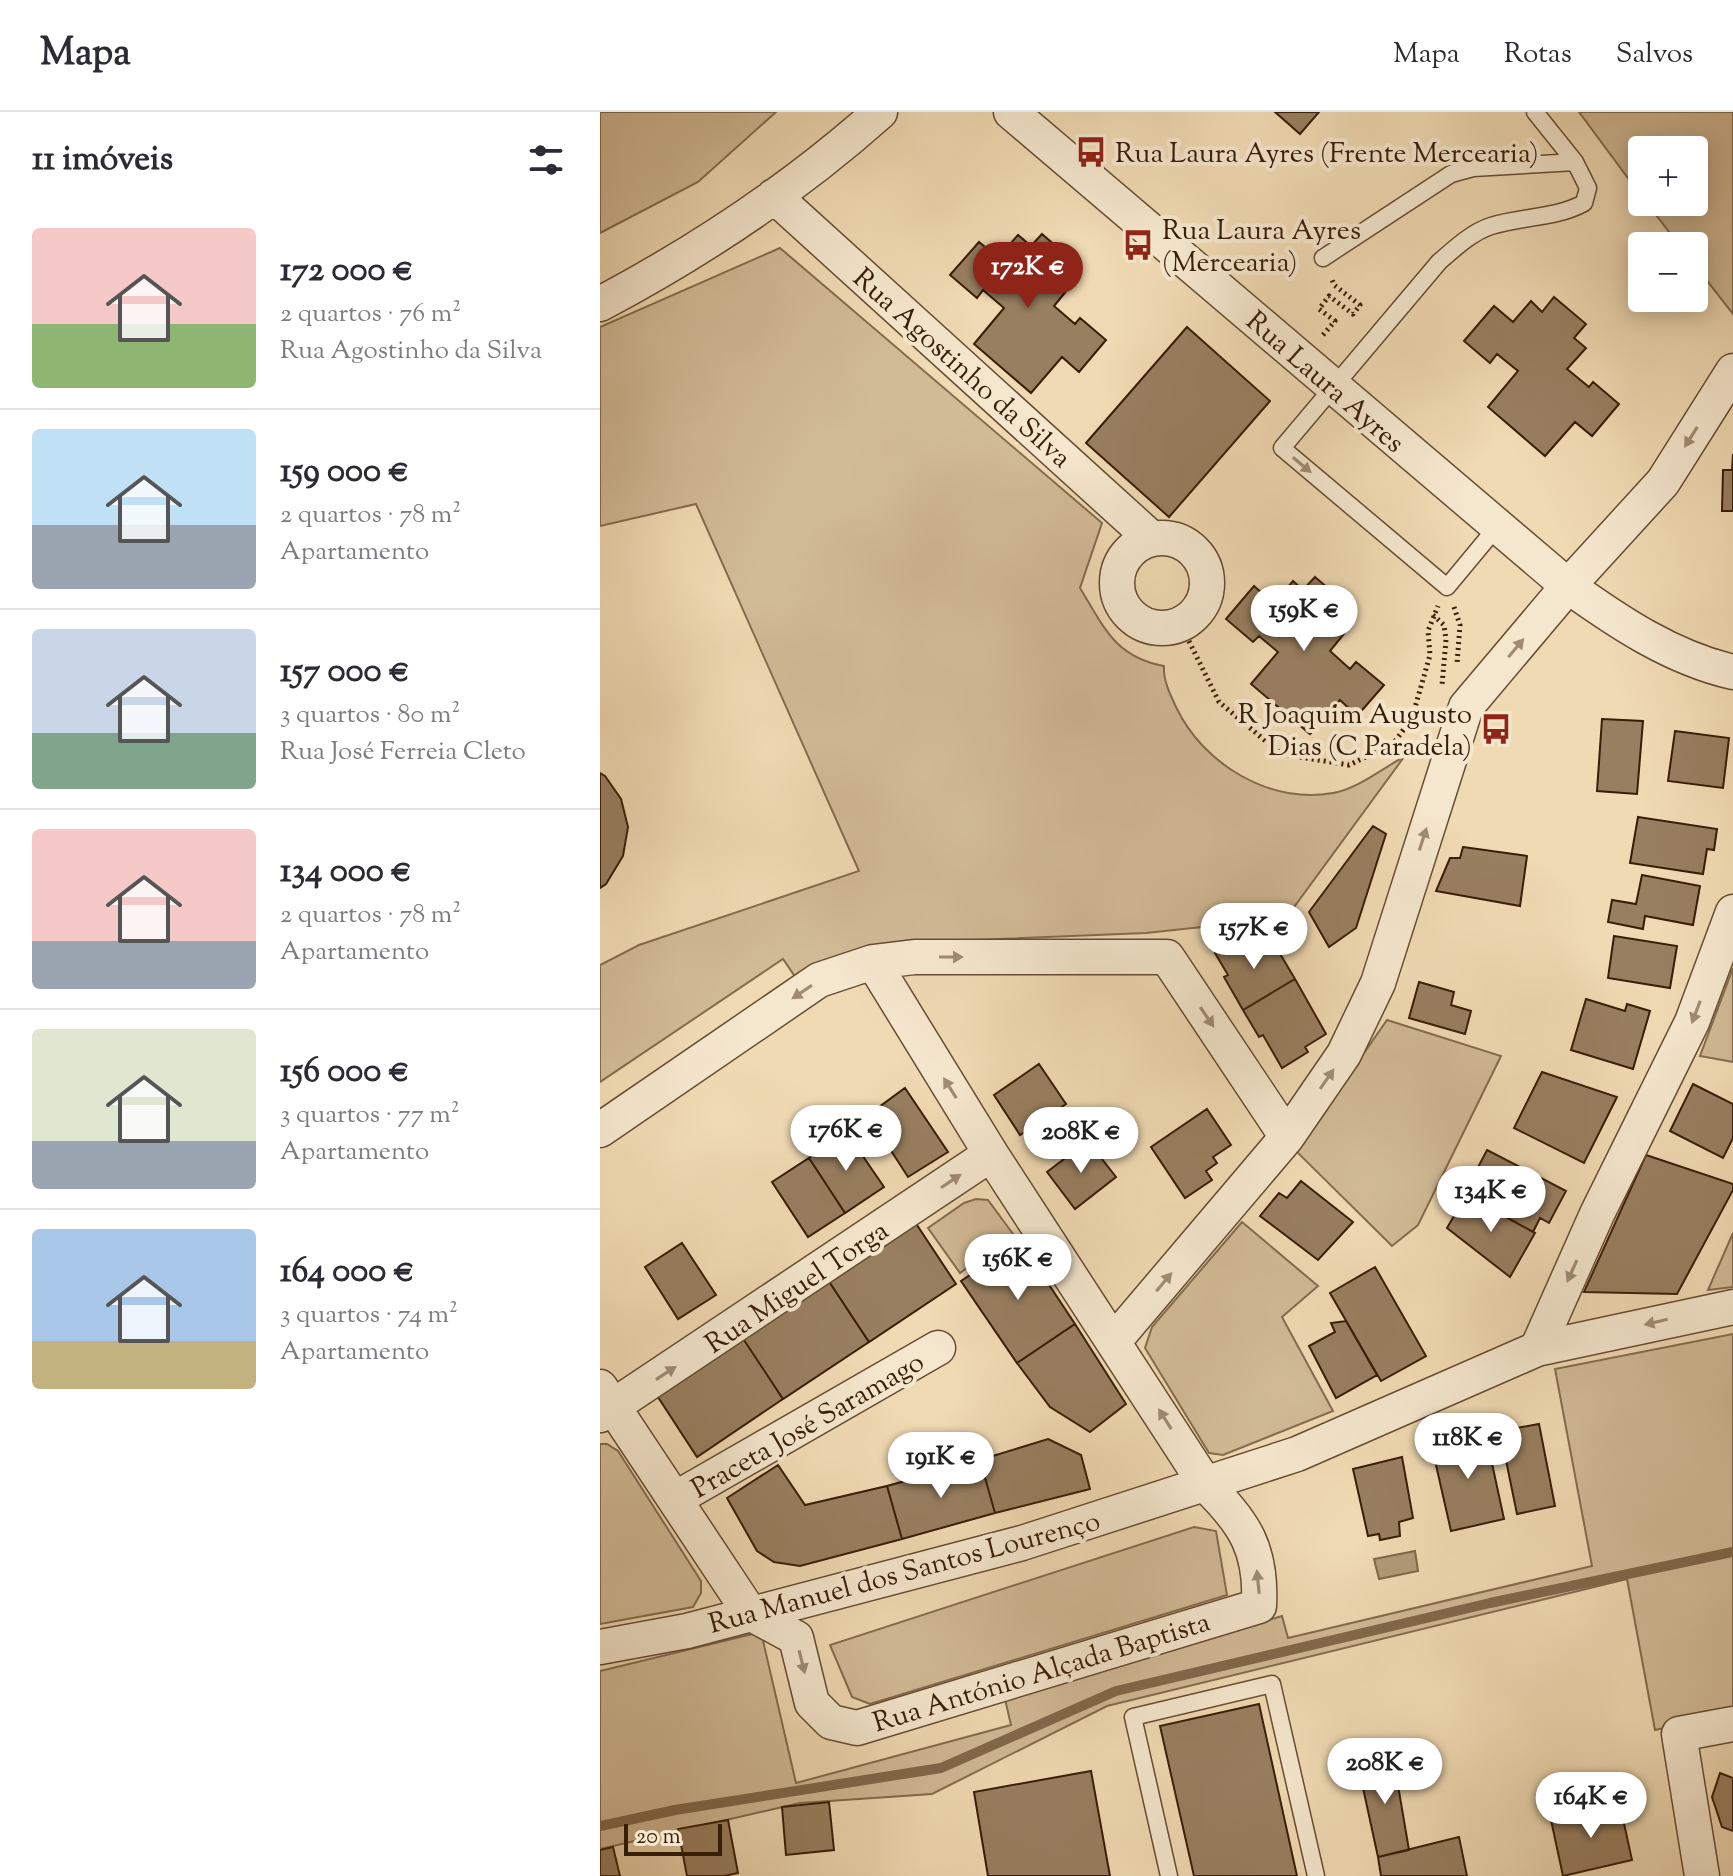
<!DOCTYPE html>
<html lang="pt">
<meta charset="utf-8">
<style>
:root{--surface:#fff;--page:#f2f2f3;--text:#2b2b33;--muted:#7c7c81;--line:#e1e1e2;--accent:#8f2418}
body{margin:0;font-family:"Sorts Mill Goudy",serif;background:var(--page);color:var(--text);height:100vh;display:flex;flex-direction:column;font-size:30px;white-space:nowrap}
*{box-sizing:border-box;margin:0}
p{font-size:26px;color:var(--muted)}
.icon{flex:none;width:44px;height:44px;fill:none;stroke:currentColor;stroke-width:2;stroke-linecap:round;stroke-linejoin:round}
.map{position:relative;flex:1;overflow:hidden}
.side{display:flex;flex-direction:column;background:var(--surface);width:600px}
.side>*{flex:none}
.buttons{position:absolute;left:1028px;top:24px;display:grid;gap:16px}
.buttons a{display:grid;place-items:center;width:80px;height:80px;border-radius:8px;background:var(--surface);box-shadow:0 4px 20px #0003;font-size:40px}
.scale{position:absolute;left:24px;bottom:20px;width:98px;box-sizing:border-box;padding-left:8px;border:4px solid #381d07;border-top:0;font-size:22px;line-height:28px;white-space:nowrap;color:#381d07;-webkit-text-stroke:6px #f5e7ce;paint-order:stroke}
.price{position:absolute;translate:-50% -68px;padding:0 18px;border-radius:28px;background:#fff;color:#222;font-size:26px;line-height:52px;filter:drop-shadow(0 2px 4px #0008)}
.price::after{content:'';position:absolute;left:50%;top:48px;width:24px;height:18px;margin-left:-12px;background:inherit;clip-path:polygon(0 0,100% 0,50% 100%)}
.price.active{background:var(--accent);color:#fff}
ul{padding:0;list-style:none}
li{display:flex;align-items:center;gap:24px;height:200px;padding:0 32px}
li+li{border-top:2px solid var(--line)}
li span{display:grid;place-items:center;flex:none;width:224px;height:160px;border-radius:8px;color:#555}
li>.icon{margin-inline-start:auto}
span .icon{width:96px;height:96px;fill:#fffc;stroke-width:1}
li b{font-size:34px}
h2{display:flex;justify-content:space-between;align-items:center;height:96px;padding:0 32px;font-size:34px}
header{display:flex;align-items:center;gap:48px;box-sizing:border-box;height:112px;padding:0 40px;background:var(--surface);border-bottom:2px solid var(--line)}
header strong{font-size:38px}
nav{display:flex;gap:44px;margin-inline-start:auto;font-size:28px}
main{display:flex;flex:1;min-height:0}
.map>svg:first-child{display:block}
.green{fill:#d1ba96;stroke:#846c4e;stroke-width:2}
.water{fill:#b19a79;stroke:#81684b;stroke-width:2}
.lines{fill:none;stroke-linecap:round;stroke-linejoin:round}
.stream{stroke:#81684b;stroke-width:10}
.building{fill:#987f60;stroke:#381d07;stroke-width:2}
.lane-casing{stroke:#664c32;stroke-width:19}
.street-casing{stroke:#664c32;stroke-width:37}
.path{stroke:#381d07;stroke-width:5;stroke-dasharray:2 4;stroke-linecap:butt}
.lane{stroke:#f5e7ce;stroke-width:16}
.street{stroke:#f5e7ce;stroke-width:34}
.oneway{fill:#a08c74}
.labels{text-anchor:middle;stroke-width:8;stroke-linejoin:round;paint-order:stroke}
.poi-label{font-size:28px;fill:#381d07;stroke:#f5e7ce;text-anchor:start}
.street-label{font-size:28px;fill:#381d07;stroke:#f5e7ce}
</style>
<header>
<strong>Mapa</strong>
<nav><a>Mapa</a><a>Rotas</a><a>Salvos</a></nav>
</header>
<main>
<section class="side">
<h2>11 imóveis<svg class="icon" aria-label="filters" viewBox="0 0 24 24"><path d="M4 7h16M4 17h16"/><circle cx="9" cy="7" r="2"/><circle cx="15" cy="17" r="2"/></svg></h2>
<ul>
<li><span style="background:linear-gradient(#f6c9c9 60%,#8fb573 0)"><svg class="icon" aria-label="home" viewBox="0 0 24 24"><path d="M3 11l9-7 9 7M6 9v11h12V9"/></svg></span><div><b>172 000 €</b><p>2 quartos · 76 m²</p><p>Rua Agostinho da Silva</p></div></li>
<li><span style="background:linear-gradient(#bfe0f5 60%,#9aa5b1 0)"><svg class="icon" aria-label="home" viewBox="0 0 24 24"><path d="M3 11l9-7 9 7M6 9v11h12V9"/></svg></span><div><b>159 000 €</b><p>2 quartos · 78 m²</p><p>Apartamento</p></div></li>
<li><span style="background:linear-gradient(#c9d6e8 65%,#7fa58c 0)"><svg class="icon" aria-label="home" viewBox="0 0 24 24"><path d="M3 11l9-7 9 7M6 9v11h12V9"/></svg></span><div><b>157 000 €</b><p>3 quartos · 80 m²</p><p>Rua José Ferreia Cleto</p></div></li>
<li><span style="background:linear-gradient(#f6c9c9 70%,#9aa5b1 0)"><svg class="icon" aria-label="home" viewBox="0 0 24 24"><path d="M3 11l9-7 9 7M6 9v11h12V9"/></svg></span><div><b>134 000 €</b><p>2 quartos · 78 m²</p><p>Apartamento</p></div></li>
<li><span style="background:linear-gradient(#dfe7d0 70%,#9aa5b1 0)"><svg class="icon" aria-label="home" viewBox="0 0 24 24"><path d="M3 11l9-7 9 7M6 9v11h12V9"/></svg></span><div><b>156 000 €</b><p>3 quartos · 77 m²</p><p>Apartamento</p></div></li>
<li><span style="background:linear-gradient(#a9c7e8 70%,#c2b280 0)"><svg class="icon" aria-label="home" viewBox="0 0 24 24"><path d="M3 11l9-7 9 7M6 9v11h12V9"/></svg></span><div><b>164 000 €</b><p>3 quartos · 74 m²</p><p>Apartamento</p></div></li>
</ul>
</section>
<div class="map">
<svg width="1133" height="1764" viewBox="0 0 1133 1764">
<rect width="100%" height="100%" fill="#f0dab3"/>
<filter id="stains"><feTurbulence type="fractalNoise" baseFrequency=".0025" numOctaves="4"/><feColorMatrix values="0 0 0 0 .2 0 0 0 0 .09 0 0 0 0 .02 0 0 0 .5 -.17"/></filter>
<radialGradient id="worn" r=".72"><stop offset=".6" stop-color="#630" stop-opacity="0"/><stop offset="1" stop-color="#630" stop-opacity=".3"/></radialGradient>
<!-- green -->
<path class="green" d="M0 0H176L98 70 0 121Z
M979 0H1133V202L1094 152V134H1080L1046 90H1094V38H1042V85Z
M180 136 502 411 480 476C504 515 515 545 564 554 563 568 570 582 576 595 603 652 669 692 733 681 759 676 781 657 804 645L686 806 546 821 324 830 196 866 183 847 0 970V853L39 833 259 759 96 392 0 414V215Z
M1133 856V950L1100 944Z
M787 908 901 944 818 1113 792 1134 696 1039Z
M376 1087 388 1088 413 1122 360 1161 328 1116 364 1091Z
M642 1110 718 1174 682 1205 733 1299 623 1343 609 1341 545 1236 552 1215Z
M1133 1121V1175L1108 1178Z
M1133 1222V1600L1055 1618 1027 1467 507 1594 332 1682 200 1691 0 1737V1559L161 1520 196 1671 411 1613 405 1587 682 1504 688 1526 992 1454 955 1257Z
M0 1332H7L18 1339 101 1469V1481L93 1495 0 1512Z
M594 1415 616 1419 627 1483 270 1592 252 1585 230 1533Z"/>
<!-- water -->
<path class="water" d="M815 1439 818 1459 779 1467 774 1447Z"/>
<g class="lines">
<!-- stream -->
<path class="stream" d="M0 1714 75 1698 341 1656 516 1579 890 1491 1133 1440"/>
</g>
<!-- building -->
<path class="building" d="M675 0H719L700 22Z
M442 122 473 149 461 162 472 172 454 194 475 212 480 206 506 228 479 260 462 245 431 281 374 232 404 196 383 178 377 186 350 163 379 130 398 146 418 123 431 134Z
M954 185 986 212 974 226 986 236 967 257 989 275 993 270 1019 292 992 324 975 310 945 344 888 295 918 259 897 242 890 251 864 229 894 194 913 210 931 189 942 200Z
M587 215 670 289 569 405 486 331Z
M1133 342V399H1122L1123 358H1132Z
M715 465 750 495 738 510 747 518 730 539 750 557 756 550 784 573 757 604 740 588 710 622 651 572 678 540 659 524 653 530 626 507 654 474 674 492 693 469 703 478Z
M1002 607 1043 609 1037 682 997 679Z
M1075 619 1129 626 1123 676 1068 669Z
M0 661 5 664 21 687 28 715 23 744 6 772 0 776Z
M1038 705 1117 717 1114 738 1107 737 1103 762 1030 751Z
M773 714 786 722 756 816 729 835 709 800Z
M863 735 927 744 920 794 836 779 850 746H860Z
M1042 763 1100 774 1093 813 1045 804 1043 817 1008 810 1012 788 1036 792Z
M1014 824 1077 834 1070 876 1008 866Z
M670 825 695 867 643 898 624 865 628 863 615 841 639 827 646 839Z
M695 867 726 922 705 935 708 940 682 956 663 923 659 925 643 898Z
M819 870 854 880 851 893 871 899 865 922 809 906Z
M986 887 1025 899 1027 892 1050 899 1033 957 971 938Z
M439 952 466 992 420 1023 394 983Z
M942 960 1017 985 984 1051 914 1016Z
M1093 972 1133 992V1026L1123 1046 1070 1019Z
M305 976 348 1040 308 1065 268 1003Z
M607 997 631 1033 613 1045 617 1051 606 1059 612 1068 585 1086 551 1035Z
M247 1021 284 1075 245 1101 209 1046Z
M488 1029 516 1065 475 1097 447 1060Z
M887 1038 966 1079 949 1111 940 1106 933 1120 871 1085 881 1066 874 1063Z
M1046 1043 1133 1072V1078L1077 1182 984 1180Z
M209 1046 245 1101 208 1125 172 1070Z
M701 1069 753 1110 718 1148 660 1104 679 1081 687 1086Z
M866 1083 935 1121 910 1165 847 1116Z
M315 1110 356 1172 269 1230 228 1168Z
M420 1129 475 1212 417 1251 361 1169Z
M82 1131 116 1183 78 1207 45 1155Z
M775 1155 826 1244 781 1269 730 1181Z
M228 1168 269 1230 183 1287 142 1225Z
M746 1209 777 1263 736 1286 709 1234 735 1220 731 1211Z
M475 1212 526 1292 490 1320 450 1295 417 1251Z
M142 1225 183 1287 97 1345 56 1282Z
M939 1312 955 1394 917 1402 900 1319Z
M885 1319 904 1407 851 1419 831 1331Z
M448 1327 481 1343 490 1377 395 1401 380 1348Z
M802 1345 813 1406 799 1410 800 1424 780 1428 779 1422 768 1424 753 1357Z
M380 1348 395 1401 302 1427 287 1374Z
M178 1353 205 1393 287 1374 302 1427 200 1454 174 1450 157 1439 127 1386Z
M659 1592 697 1764H594L560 1614Z
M793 1644 809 1738 778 1745 760 1662 771 1648Z
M491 1659 510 1764H388L374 1680Z
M1120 1661 1133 1666V1719L1122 1715 1112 1685Z
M229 1690 234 1738 186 1743 182 1695Z
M1020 1693 1032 1748 963 1764 951 1708Z
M128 1708 138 1761 124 1764H87L78 1717Z
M859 1725 867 1764H781L778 1745Z
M13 1735 20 1764H0V1738Z"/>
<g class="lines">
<defs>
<path id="lane" d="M723 146 851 62 873 56 975 50
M896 416 847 475 682 336 839 150C854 137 872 120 891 114 922 104 954 107 984 91L988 76 975 50 935 0
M569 1764 533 1605 672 1572 716 1764"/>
<path id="street" d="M411 0 968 474C1018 510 1072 546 1133 560
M174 84 552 427
M0 192C100 139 196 75 280 0
M517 471a45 45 0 1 1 90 0a45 45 0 1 1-90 0Z
M0 1018 219 868 273 850 314 845H567L687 1025
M514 1229 687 1025 744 942 778 871 866 595 968 474 1063 370 1133 259
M937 1237 997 1102 1092 910 1133 800
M0 1275 150 1501 196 1526 212 1591 231 1610 257 1616 659 1494C662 1438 645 1411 606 1373L391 1042 273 850
M0 1303 391 1042
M75 1387 338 1236
M0 1535 87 1519 422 1431 697 1342 937 1237 1133 1195
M1102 1764 1079 1622 1133 1612"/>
</defs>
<!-- lane casing -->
<use href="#lane" class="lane-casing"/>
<!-- street casing -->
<use href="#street" class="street-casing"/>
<!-- path -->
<path class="path" d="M723 223 735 209 719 197 729 184 753 202 760 193 734 173 731 165
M854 495 860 513 857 552
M833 503 844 513 846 528 842 573
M581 513 619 590 681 642 749 653 793 632 812 606 830 543 828 519 838 494"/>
<!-- lane -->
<use href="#lane" class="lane"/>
<!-- street -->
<use href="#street" class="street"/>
</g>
<!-- one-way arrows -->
<defs><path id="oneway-solid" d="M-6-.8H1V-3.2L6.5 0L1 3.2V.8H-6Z" transform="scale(2)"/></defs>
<g class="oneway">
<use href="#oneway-solid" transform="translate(1091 325) rotate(122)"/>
<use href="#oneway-solid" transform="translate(702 353) rotate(40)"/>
<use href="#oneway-solid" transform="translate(916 536) rotate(-50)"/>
<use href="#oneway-solid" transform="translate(823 727) rotate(-72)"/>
<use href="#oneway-solid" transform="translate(351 845)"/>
<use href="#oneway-solid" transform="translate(202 880) rotate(146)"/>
<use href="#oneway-solid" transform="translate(1096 900) rotate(111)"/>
<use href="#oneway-solid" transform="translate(607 905) rotate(56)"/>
<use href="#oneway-solid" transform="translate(727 967) rotate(-55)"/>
<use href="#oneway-solid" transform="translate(350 976) rotate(-122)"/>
<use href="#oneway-solid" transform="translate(351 1069) rotate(-34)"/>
<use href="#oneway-solid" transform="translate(972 1159) rotate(114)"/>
<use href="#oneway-solid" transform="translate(564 1170) rotate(-50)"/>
<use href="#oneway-solid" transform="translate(1056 1210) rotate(167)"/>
<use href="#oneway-solid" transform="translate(66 1261) rotate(-33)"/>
<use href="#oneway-solid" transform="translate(565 1307) rotate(-122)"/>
<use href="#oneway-solid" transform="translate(658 1470) rotate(-96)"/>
<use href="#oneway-solid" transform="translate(202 1550) rotate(76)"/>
</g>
<!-- icons -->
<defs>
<symbol id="bus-bare" viewBox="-9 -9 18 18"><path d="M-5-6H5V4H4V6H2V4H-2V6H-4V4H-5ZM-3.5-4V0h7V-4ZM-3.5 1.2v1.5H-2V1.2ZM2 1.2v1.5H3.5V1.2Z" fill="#8f2418" stroke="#f5e7ce" stroke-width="2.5" paint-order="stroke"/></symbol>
</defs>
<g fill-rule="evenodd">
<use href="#bus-bare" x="469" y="18" width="44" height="44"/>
<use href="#bus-bare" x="516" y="111" width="44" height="44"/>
<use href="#bus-bare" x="874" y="595" width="44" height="44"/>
</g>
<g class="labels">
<!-- poi labels -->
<g class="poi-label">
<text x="515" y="50">Rua Laura Ayres (Frente Mercearia)</text>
<text x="562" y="127">Rua Laura Ayres<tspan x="562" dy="32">(Mercearia)</tspan></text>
<text x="872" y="611" text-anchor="end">R Joaquim Augusto<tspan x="872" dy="32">Dias (C Paradela)</tspan></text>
</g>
<!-- street labels -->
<g class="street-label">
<text transform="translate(363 255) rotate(42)" y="10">Rua Agostinho da Silva</text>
<text transform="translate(726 269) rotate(41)" y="10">Rua Laura Ayres</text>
<text transform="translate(196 1174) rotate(-34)" y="10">Rua Miguel Torga</text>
<text transform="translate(207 1312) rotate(-30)" y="10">Praceta José Saramago</text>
<text transform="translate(304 1459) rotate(-15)" y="10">Rua Manuel dos Santos Lourenço</text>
<text transform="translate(441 1559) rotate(-17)" y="10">Rua António Alçada Baptista</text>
</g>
</g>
<rect width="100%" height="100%" filter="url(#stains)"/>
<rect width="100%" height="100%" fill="url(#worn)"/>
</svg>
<div class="buttons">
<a>+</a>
<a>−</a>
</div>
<div class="scale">20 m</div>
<b class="price active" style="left:428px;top:198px">172K €</b>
<b class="price" style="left:704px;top:541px">159K €</b>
<b class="price" style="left:654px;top:859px">157K €</b>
<b class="price" style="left:246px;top:1061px">176K €</b>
<b class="price" style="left:481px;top:1063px">208K €</b>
<b class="price" style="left:891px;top:1122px">134K €</b>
<b class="price" style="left:418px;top:1190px">156K €</b>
<b class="price" style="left:868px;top:1369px">118K €</b>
<b class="price" style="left:341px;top:1388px">191K €</b>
<b class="price" style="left:785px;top:1694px">208K €</b>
<b class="price" style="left:991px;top:1728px">164K €</b>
</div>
</main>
